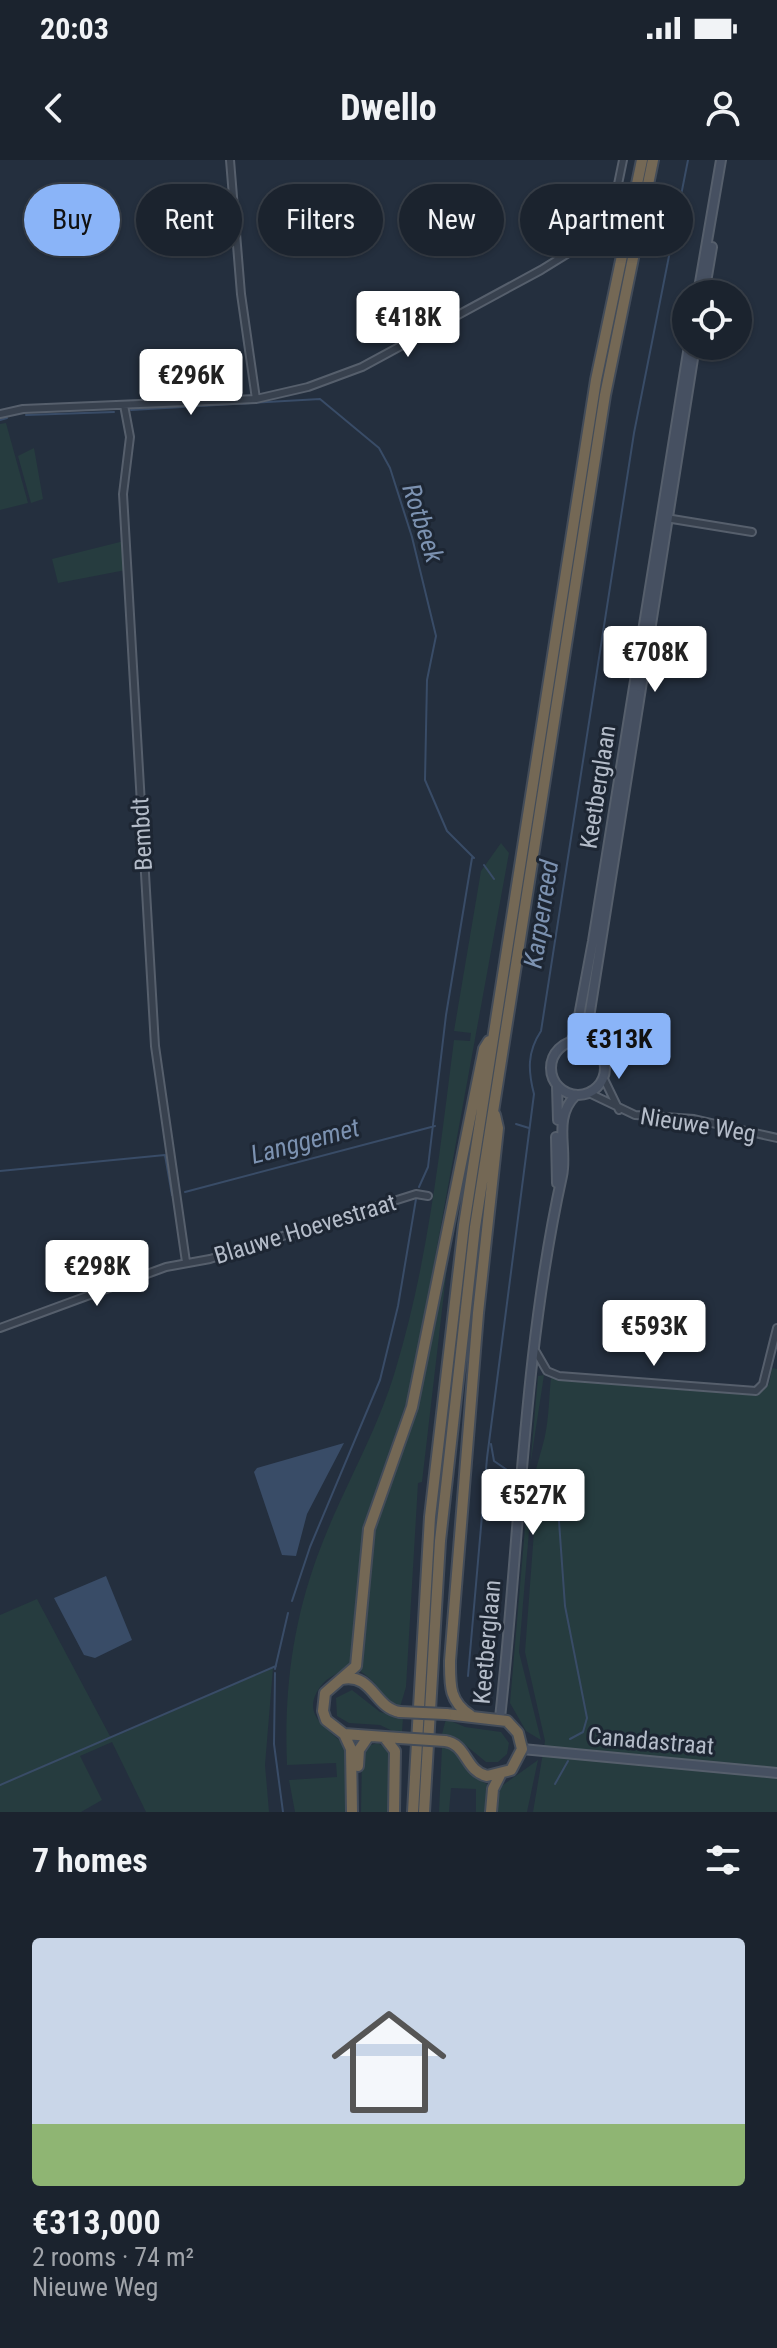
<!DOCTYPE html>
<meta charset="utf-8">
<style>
:root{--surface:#1b232e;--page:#282f3a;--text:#f1f3f6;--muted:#a0a4aa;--line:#39404a;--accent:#8ab4f8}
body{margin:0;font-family:"Roboto Condensed",sans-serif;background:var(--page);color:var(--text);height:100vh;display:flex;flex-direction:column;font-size:30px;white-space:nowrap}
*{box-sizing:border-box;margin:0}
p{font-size:26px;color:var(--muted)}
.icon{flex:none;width:44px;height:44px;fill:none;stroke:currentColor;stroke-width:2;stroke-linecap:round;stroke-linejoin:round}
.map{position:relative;height:1652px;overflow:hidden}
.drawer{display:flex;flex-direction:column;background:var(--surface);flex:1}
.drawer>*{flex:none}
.top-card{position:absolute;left:24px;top:24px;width:730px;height:72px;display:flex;gap:16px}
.tools{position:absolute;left:672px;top:120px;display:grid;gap:16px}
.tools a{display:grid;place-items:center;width:80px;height:80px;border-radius:50%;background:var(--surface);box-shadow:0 2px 6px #0004,0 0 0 2px var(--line);font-size:40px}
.price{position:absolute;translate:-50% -68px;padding:0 18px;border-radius:8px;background:#fff;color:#222;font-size:26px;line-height:52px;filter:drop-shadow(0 2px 4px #0008)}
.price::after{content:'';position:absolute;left:50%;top:48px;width:24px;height:18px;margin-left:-12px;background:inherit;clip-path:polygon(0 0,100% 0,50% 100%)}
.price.on{background:var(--accent);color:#111}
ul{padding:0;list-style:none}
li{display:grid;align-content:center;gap:16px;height:424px;padding:0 32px}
li span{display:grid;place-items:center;height:248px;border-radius:8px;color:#555}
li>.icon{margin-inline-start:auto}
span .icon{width:144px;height:144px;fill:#fffc;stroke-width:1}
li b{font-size:34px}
h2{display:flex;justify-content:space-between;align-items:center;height:96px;padding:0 32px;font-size:34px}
.pill{padding:0 28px;border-radius:36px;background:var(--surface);box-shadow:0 2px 6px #0004,0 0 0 2px var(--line);font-size:28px;line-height:72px}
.pill.on{background:var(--accent);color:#111}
.status{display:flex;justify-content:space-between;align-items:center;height:56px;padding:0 40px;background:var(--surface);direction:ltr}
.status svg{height:22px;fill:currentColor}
header{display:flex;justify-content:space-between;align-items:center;height:104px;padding:0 32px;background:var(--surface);font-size:36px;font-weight:700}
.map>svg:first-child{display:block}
.green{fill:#263c3f}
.water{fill:#394c67}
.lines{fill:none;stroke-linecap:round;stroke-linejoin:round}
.stream{stroke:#394c67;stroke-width:2}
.street-casing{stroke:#565f6c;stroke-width:10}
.secondary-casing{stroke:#565f6c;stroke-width:12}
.highway-casing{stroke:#434c59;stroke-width:14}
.street{stroke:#38414e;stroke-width:6}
.secondary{stroke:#465061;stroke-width:8}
.highway{stroke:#746855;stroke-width:10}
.highway-bridge-casing{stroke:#434c59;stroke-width:14;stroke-linecap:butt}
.highway-bridge{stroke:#746855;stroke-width:10}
.labels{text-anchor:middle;stroke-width:6;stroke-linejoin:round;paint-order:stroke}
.street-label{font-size:24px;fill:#b4bcc9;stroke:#1d2633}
.water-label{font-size:26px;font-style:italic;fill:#7c92b1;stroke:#1d2633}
</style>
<div class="status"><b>20:03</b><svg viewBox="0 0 49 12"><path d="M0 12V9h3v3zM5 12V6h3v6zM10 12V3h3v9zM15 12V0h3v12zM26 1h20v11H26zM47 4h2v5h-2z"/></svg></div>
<header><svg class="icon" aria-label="back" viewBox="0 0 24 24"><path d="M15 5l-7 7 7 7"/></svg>Dwello<svg class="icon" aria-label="person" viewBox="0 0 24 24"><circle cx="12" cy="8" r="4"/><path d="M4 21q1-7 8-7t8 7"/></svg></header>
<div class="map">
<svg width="777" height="1652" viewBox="0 0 777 1652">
<rect width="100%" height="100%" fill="#242f3e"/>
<!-- green -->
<path class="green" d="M6 263 28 343 0 350V264Z
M34 288 43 339 31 343 18 296Z
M124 381 126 410 58 423 52 399Z
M501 683 509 693 411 1229 364 1363 351 1502C343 1513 328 1515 320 1527 297 1560 337 1570 347 1591L349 1652H295L289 1620 337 1617 336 1603 287 1605C284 1533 292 1466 317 1397 340 1333 377 1274 396 1208 428 1102 440 990 454 880L470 881 471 873 454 871 481 711Z
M452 1064 422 1322 418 1323 406 1527 400 1547C383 1542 378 1521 361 1512L373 1368 395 1305Z
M772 1208 777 1209V1652H533L545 1581 525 1492 535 1358C529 1320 537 1310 545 1276 549 1257 549 1236 551 1218L758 1235 769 1224Z
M544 1215 528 1320 529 1371 519 1492 541 1580 526 1571 510 1543 538 1216Z
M37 1439 111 1578 273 1508 265 1605 269 1652H146L112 1582 80 1596 102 1640 81 1652H0V1455Z
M352 1530 380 1552 403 1558 402 1572 399 1574 380 1565 349 1563 337 1556 336 1538Z
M446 1559 465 1567 501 1572 509 1583 507 1594 498 1602H486L457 1578 442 1574Z
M377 1583 386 1587 389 1596 388 1652H361L362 1596 368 1586Z
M445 1585C464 1596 463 1613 487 1624L488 1652H476V1629L451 1628 449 1652H439L442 1587Z
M538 1600 527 1652H497L500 1627Z"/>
<!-- water -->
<path class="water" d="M344 1283 307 1354 296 1396 282 1395 254 1312 257 1308Z
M106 1416 132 1480 95 1498 84 1495 54 1438Z"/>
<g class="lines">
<!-- stream -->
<path class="stream" d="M131 250 320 239 379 288 390 308 412 377 436 476 427 520 425 620 447 671 474 698
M26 255 114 252
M0 260 7 258
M484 705 494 719
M540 726 547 727
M516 964 529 968
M0 1011 165 995 172 1035
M419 1027 428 1007 446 855 472 698
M185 1032 435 966
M491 1284 494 1301 513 1314
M533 1316 550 1319 557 1333 565 1446 587 1558 583 1572 570 1579
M292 1441 310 1387 380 1220 398 1146 416 1039
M275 1509 288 1453
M275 1513 274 1584 283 1652
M468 1516 487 1298 534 934C528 911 527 892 541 871L634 273 688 0
M555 1624 568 1601
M0 1625 276 1506"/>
<defs>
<path id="street" d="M230 0 241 134 256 239
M124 245 130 277 123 334 155 886 186 1102
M0 254 23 249 256 239 308 227 362 207 541 110 609 68 623 0
M666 358 752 372
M603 917 619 950
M589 933 635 955 694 959 777 978
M0 1168 166 1107 210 1099 416 1034 428 1036
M536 1192 547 1211 559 1216 756 1231 763 1224 777 1168"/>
<path id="secondary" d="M698 134 721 0
M704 134 712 87
M551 908a27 27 0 1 1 54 0a27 27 0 1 1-54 0Z
M570 883 576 872 593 781 689 186
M590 884 588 864 695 186
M557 926 558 960
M556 977 557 1023
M500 1558C520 1378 523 1193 562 1016 568 988 552 958 576 935
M522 1589 777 1613"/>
<path id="highway" d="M342 1519C373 1513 374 1548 400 1552
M470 1555C449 1541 450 1525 450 1501L478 1153 498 968 495 955
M344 1574 351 1589 352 1652
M385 1578 395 1591 394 1652
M399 1578 344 1574 326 1560 323 1551 325 1533 356 1506 369 1369 412 1247 484 889 489 881
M445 1581C467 1584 465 1611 487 1616L511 1610 522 1589 518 1573 507 1561 446 1554
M358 1606 359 1590 368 1577
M413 1652 430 1357 464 1065 596 220 642 0
M424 1652 440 1381 475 1067 605 235 653 0
M491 1652 493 1629 500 1615"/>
</defs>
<!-- street casing -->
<use href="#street" class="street-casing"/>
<!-- secondary casing -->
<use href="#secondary" class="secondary-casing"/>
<!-- highway casing -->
<use href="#highway" class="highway-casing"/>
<!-- street -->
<use href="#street" class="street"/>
<!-- secondary -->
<use href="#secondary" class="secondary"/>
<!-- highway -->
<use href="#highway" class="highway"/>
<defs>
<path id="highway-bridge" d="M400 1552 446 1554
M399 1578 445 1581"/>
</defs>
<!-- highway-bridge casing -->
<use href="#highway-bridge" class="highway-bridge-casing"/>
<!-- highway-bridge -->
<use href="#highway-bridge" class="highway-bridge"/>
</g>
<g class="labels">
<!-- street labels -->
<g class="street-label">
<text transform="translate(598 627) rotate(-81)" y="8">Keetberglaan</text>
<text transform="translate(142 674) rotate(-93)" y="8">Bembdt</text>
<text transform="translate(698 965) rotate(9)" y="8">Nieuwe Weg</text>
<text transform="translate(305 1069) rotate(-17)" y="8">Blauwe Hoevestraat</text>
<text transform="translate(487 1482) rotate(-85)" y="8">Keetberglaan</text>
<text transform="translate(651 1581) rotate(5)" y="8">Canadastraat</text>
</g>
<!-- water labels -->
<g class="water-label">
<text transform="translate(423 363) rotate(72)" y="9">Rotbeek</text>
<text transform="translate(541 754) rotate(-81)" y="9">Karperreed</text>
<text transform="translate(305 981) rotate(-15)" y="9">Langgemet</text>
</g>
</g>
</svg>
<div class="tools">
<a><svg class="icon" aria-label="locate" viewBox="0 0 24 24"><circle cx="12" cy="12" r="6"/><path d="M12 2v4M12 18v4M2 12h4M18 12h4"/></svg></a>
</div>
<b class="price" style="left:408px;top:199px">€418K</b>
<b class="price" style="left:191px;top:257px">€296K</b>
<b class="price" style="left:655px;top:534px">€708K</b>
<b class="price on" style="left:619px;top:921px">€313K</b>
<b class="price" style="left:97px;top:1148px">€298K</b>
<b class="price" style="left:654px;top:1208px">€593K</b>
<b class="price" style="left:533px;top:1377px">€527K</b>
<div class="top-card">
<a class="pill on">Buy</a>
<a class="pill">Rent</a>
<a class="pill">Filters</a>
<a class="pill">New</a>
<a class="pill">Apartment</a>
</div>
</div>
<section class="drawer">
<h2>7 homes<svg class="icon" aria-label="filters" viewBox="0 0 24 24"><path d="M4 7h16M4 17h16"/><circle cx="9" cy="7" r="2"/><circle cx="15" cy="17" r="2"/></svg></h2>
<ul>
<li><span style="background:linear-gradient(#c9d6e8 75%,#8fb573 0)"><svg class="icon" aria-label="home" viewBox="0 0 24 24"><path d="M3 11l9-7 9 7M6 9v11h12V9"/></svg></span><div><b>€313,000</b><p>2 rooms · 74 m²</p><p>Nieuwe Weg</p></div></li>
</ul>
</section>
